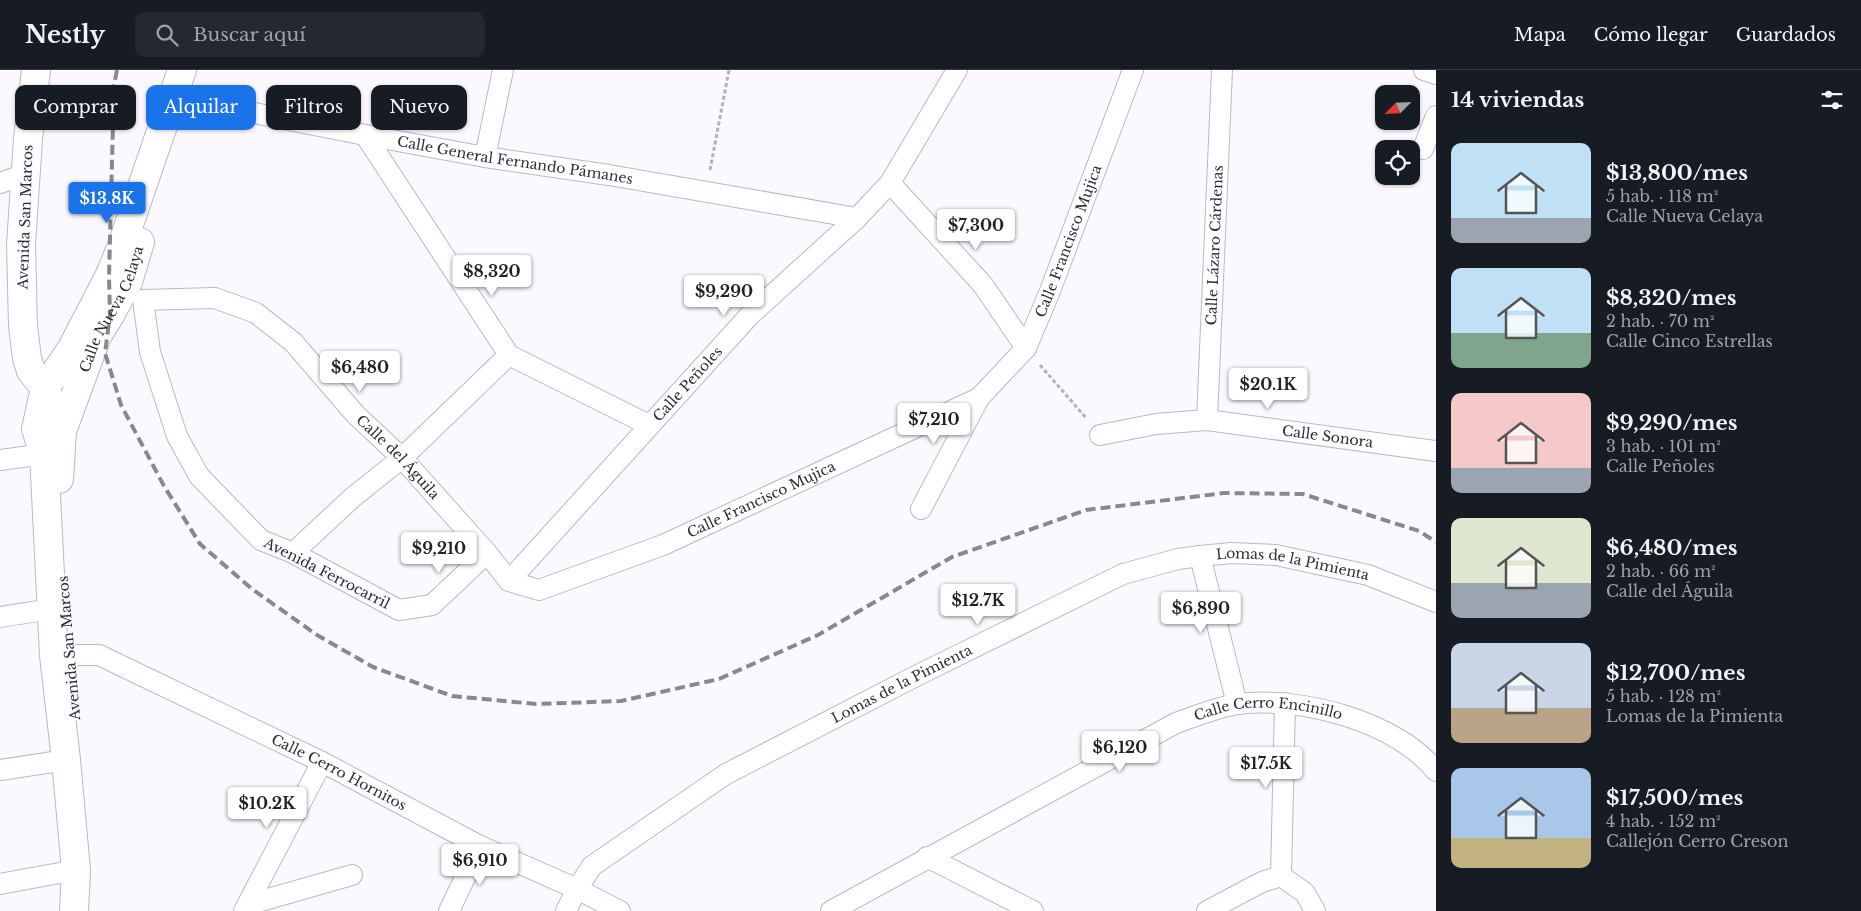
<!DOCTYPE html>
<html lang="es">
<meta charset="utf-8">
<style>
:root{--surface:#171b24;--page:#242831;--text:#f1f3f6;--muted:#9ea1a6;--line:#363941;--accent:#1a73e8}
body{margin:0;font-family:"Libre Baskerville",serif;background:var(--page);color:var(--text);height:100vh;display:flex;flex-direction:column;font-size:19px;white-space:nowrap}
*{box-sizing:border-box;margin:0}
p{font-size:16px;color:var(--muted)}
.icon{flex:none;width:28px;height:28px;fill:none;stroke:currentColor;stroke-width:2;stroke-linecap:round;stroke-linejoin:round}
.map{position:relative;flex:1;overflow:hidden}
.panel{display:flex;flex-direction:column;background:var(--surface);width:425px}
.panel>*{flex:none}
.banner{position:absolute;left:15px;top:15px;width:475px;height:45px;display:flex;gap:10px}
.needle{width:32px;rotate:246deg}
.buttons{position:absolute;left:1375px;top:15px;display:grid;gap:10px}
.buttons a{display:grid;place-items:center;width:45px;height:45px;border-radius:10px;background:var(--surface);box-shadow:0 1px 4px #0004;font-size:25px}
.price{position:absolute;translate:-50% -42px;padding:0 11px;border-radius:5px;background:#fff;color:#222;font-size:16px;line-height:32px;filter:drop-shadow(0 1px 2px #0008)}
.price::after{content:'';position:absolute;left:50%;top:30px;width:15px;height:11px;margin-left:-8px;background:inherit;clip-path:polygon(0 0,100% 0,50% 100%)}
.price.on{background:var(--accent);color:#fff}
ul{padding:0;list-style:none}
li{display:flex;align-items:center;gap:15px;height:125px;padding:0 15px}
li span{display:grid;place-items:center;flex:none;width:140px;height:100px;border-radius:10px;color:#555}
li>.icon{margin-inline-start:auto}
span .icon{width:60px;height:60px;fill:#fffc;stroke-width:1}
li b{font-size:21px}
h2{display:flex;justify-content:space-between;align-items:center;height:60px;padding:0 15px;font-size:21px}
.chip{padding:0 18px;border-radius:10px;background:var(--surface);box-shadow:0 1px 4px #0004;font-size:18px;line-height:45px}
.chip.on{background:var(--accent);color:#fff}
header{display:flex;align-items:center;gap:30px;box-sizing:border-box;height:70px;padding:0 25px;background:var(--surface);border-bottom:1px solid var(--line)}
header strong{font-size:24px}
nav{display:flex;gap:28px;margin-inline-start:auto;font-size:18px}
.search{width:350px;height:45px;background:var(--page);display:flex;align-items:center;gap:12px;box-sizing:border-box;padding:0 18px;border-radius:10px;color:var(--muted);font-size:19px}
main{display:flex;flex:1;min-height:0}
.map>svg:first-child{display:block}
.lines{fill:none;stroke-linecap:round;stroke-linejoin:round}
.street-casing{stroke:#bfb4cd;stroke-width:22}
.secondary-casing{stroke:#bfb4cd;stroke-width:30}
.path{stroke:#b4b2b8;stroke-width:3;stroke-dasharray:4 2.5;stroke-linecap:butt}
.street{stroke:#fff;stroke-width:20}
.secondary{stroke:#fff;stroke-width:28}
.rail{stroke:#8a878f;stroke-width:4;stroke-dasharray:10 5;stroke-linecap:butt}
.labels{text-anchor:middle;stroke-width:4;stroke-linejoin:round;paint-order:stroke}
.street-label{font-size:14px;fill:#302c36;stroke:#fbf9fe}
</style>
<header>
<strong>Nestly</strong>
<div class="search"><svg class="icon" aria-label="search" viewBox="0 0 24 24"><circle cx="10" cy="10" r="6"/><path d="M15 15l6 6"/></svg>Buscar aquí</div>
<nav><a>Mapa</a><a>Cómo llegar</a><a>Guardados</a></nav>
</header>
<main>
<div class="map">
<svg width="1436" height="841" viewBox="0 0 1436 841">
<rect width="100%" height="100%" fill="#fbf9fe"/>
<g class="lines">
<defs>
<g id="street">
<path d="M1424 0 1436 4"/>
<path id="s1" d="M173 27 365 65 485 87 609 105 857 148"/>
<path d="M365 65 509 285 649 355"/>
<path d="M1423 79 1436 46"/>
<path d="M485 87 503 0"/>
<path d="M0 113 26 104"/>
<path d="M890 113 983 215 1026 278"/>
<path id="s2" d="M1207 350 1222 0"/>
<path id="s3" d="M1100 365 1156 354 1207 350 1436 381"/>
<path d="M0 390 44 384"/>
<path d="M921 439 979 328"/>
<path d="M293 483 352 428 402 388 509 285"/>
<path id="s4" d="M487 483 432 535 399 540 293 483 261 470 199 406 177 366 150 282 143 230 215 228 256 243 293 272 356 345 402 388 487 483 509 511 539 520 663 475 979 328 1026 278 1050 221 1133 0"/>
<path d="M1200 486 1237 634"/>
<path id="s5" d="M509 511 749 246 857 148 890 113 957 0"/>
<path d="M0 547 51 539"/>
<path id="s6" d="M54 585H99L322 692 480 776 577 819 620 841"/>
<path d="M0 700 66 690"/>
<path d="M927 787 1033 841"/>
<path d="M1281 806 1285 633"/>
<path d="M1281 806 1305 823 1315 841"/>
<path d="M0 814 76 800"/>
<path d="M247 835 352 805"/>
<path d="M244 841 322 692"/>
<path d="M449 841 480 776"/>
<path id="s7" d="M566 841 577 819 592 796 726 704 920 604 1123 504 1178 489 1200 486 1232 483 1276 485 1368 505 1436 532"/>
<path id="s8" d="M831 841 1176 653C1193 647 1221 636 1238 634 1300 626 1396 651 1436 701"/>
<path d="M1207 841 1262 812 1281 806"/>
</g>
<g id="secondary">
<path d="M36 0 28 69 21 175 23 256 27 288 31 301 45 318 62 361 59 409"/>
<path id="s9" d="M62 361 97 266 110 245 128 212 140 172"/>
<path d="M74 841 76 800 66 690 54 585 44 384 36 359 45 318 71 280 109 207 121 178 182 0"/>
</g>
</defs>
<!-- street casing -->
<use href="#street" class="street-casing"/>
<!-- secondary casing -->
<use href="#secondary" class="secondary-casing"/>
<!-- path -->
<path class="path" d="M710 100 729 0
M1040 295 1087 349"/>
<!-- street -->
<use href="#street" class="street"/>
<!-- secondary -->
<use href="#secondary" class="secondary"/>
<!-- rail -->
<path class="rail" d="M117 0 114 15 109 207 110 245 105 283 121 335 164 416 200 474 252 519 317 565 373 597 452 626 536 634 621 631 719 609 818 565 952 487 1086 440 1224 423 1303 424 1419 461 1436 472"/>
</g>
<g class="labels">
<!-- street labels -->
<g class="street-label">
<text dy="5" stroke="none"><textPath href="#s1" startOffset="348">Calle General Fernando Pámanes</textPath></text>
<text transform="translate(25 147) rotate(-88)" y="5">Avenida San Marcos</text>
<text dy="5" stroke="none"><textPath href="#s4" startOffset="1720">Calle Francisco Mujica</textPath></text>
<text dy="5" stroke="none"><textPath href="#s2" startOffset="175">Calle Lázaro Cárdenas</textPath></text>
<text dy="5" stroke="none"><textPath href="#s9" startOffset="132">Calle Nueva Celaya</textPath></text>
<text dy="5" stroke="none"><textPath href="#s5" startOffset="266">Calle Peñoles</textPath></text>
<text dy="5" stroke="none"><textPath href="#s3" startOffset="230">Calle Sonora</textPath></text>
<text dy="5" stroke="none"><textPath href="#s4" startOffset="858">Calle del Águila</textPath></text>
<text dy="5" stroke="none"><textPath href="#s4" startOffset="1296">Calle Francisco Mujica</textPath></text>
<text dy="5" stroke="none"><textPath href="#s7" startOffset="832">Lomas de la Pimienta</textPath></text>
<text transform="translate(327 503) rotate(27)" y="5">Avenida Ferrocarril</text>
<text transform="translate(69 578) rotate(-95)" y="5">Avenida San Marcos</text>
<text dy="5" stroke="none"><textPath href="#s7" startOffset="412">Lomas de la Pimienta</textPath></text>
<text dy="5" stroke="none"><textPath href="#s8" startOffset="488">Calle Cerro Encinillo</textPath></text>
<text dy="5" stroke="none"><textPath href="#s6" startOffset="312">Calle Cerro Hornitos</textPath></text>
</g>
</g>
</svg>
<div class="buttons">
<a><svg class="needle" viewBox="-14 -14 28 28"><path d="M0-13l5 13h-10z" fill="#e53935"/><path d="M0 13l5-13h-10z" fill="#9ea1a6"/></svg></a>
<a><svg class="icon" aria-label="locate" viewBox="0 0 24 24"><circle cx="12" cy="12" r="6"/><path d="M12 2v4M12 18v4M2 12h4M18 12h4"/></svg></a>
</div>
<b class="price on" style="left:107px;top:154px">$13.8K</b>
<b class="price" style="left:976px;top:181px">$7,300</b>
<b class="price" style="left:492px;top:227px">$8,320</b>
<b class="price" style="left:724px;top:247px">$9,290</b>
<b class="price" style="left:360px;top:323px">$6,480</b>
<b class="price" style="left:1268px;top:340px">$20.1K</b>
<b class="price" style="left:934px;top:375px">$7,210</b>
<b class="price" style="left:439px;top:504px">$9,210</b>
<b class="price" style="left:978px;top:556px">$12.7K</b>
<b class="price" style="left:1201px;top:564px">$6,890</b>
<b class="price" style="left:1120px;top:703px">$6,120</b>
<b class="price" style="left:1266px;top:719px">$17.5K</b>
<b class="price" style="left:267px;top:759px">$10.2K</b>
<b class="price" style="left:480px;top:816px">$6,910</b>
<div class="banner">
<a class="chip">Comprar</a>
<a class="chip on">Alquilar</a>
<a class="chip">Filtros</a>
<a class="chip">Nuevo</a>
</div>
</div>
<section class="panel">
<h2>14 viviendas<svg class="icon" aria-label="filters" viewBox="0 0 24 24"><path d="M4 7h16M4 17h16"/><circle cx="9" cy="7" r="2"/><circle cx="15" cy="17" r="2"/></svg></h2>
<ul>
<li><span style="background:linear-gradient(#bfe0f5 75%,#9aa5b1 0)"><svg class="icon" aria-label="home" viewBox="0 0 24 24"><path d="M3 11l9-7 9 7M6 9v11h12V9"/></svg></span><div><b>$13,800/mes</b><p>5 hab. · 118 m²</p><p>Calle Nueva Celaya</p></div></li>
<li><span style="background:linear-gradient(#bfe0f5 65%,#7fa58c 0)"><svg class="icon" aria-label="home" viewBox="0 0 24 24"><path d="M3 11l9-7 9 7M6 9v11h12V9"/></svg></span><div><b>$8,320/mes</b><p>2 hab. · 70 m²</p><p>Calle Cinco Estrellas</p></div></li>
<li><span style="background:linear-gradient(#f6c9c9 75%,#9aa5b1 0)"><svg class="icon" aria-label="home" viewBox="0 0 24 24"><path d="M3 11l9-7 9 7M6 9v11h12V9"/></svg></span><div><b>$9,290/mes</b><p>3 hab. · 101 m²</p><p>Calle Peñoles</p></div></li>
<li><span style="background:linear-gradient(#dfe7d0 65%,#9aa5b1 0)"><svg class="icon" aria-label="home" viewBox="0 0 24 24"><path d="M3 11l9-7 9 7M6 9v11h12V9"/></svg></span><div><b>$6,480/mes</b><p>2 hab. · 66 m²</p><p>Calle del Águila</p></div></li>
<li><span style="background:linear-gradient(#c9d6e8 65%,#b9a48a 0)"><svg class="icon" aria-label="home" viewBox="0 0 24 24"><path d="M3 11l9-7 9 7M6 9v11h12V9"/></svg></span><div><b>$12,700/mes</b><p>5 hab. · 128 m²</p><p>Lomas de la Pimienta</p></div></li>
<li><span style="background:linear-gradient(#a9c7e8 70%,#c2b280 0)"><svg class="icon" aria-label="home" viewBox="0 0 24 24"><path d="M3 11l9-7 9 7M6 9v11h12V9"/></svg></span><div><b>$17,500/mes</b><p>4 hab. · 152 m²</p><p>Callejón Cerro Creson</p></div></li>
</ul>
</section>
</main>
